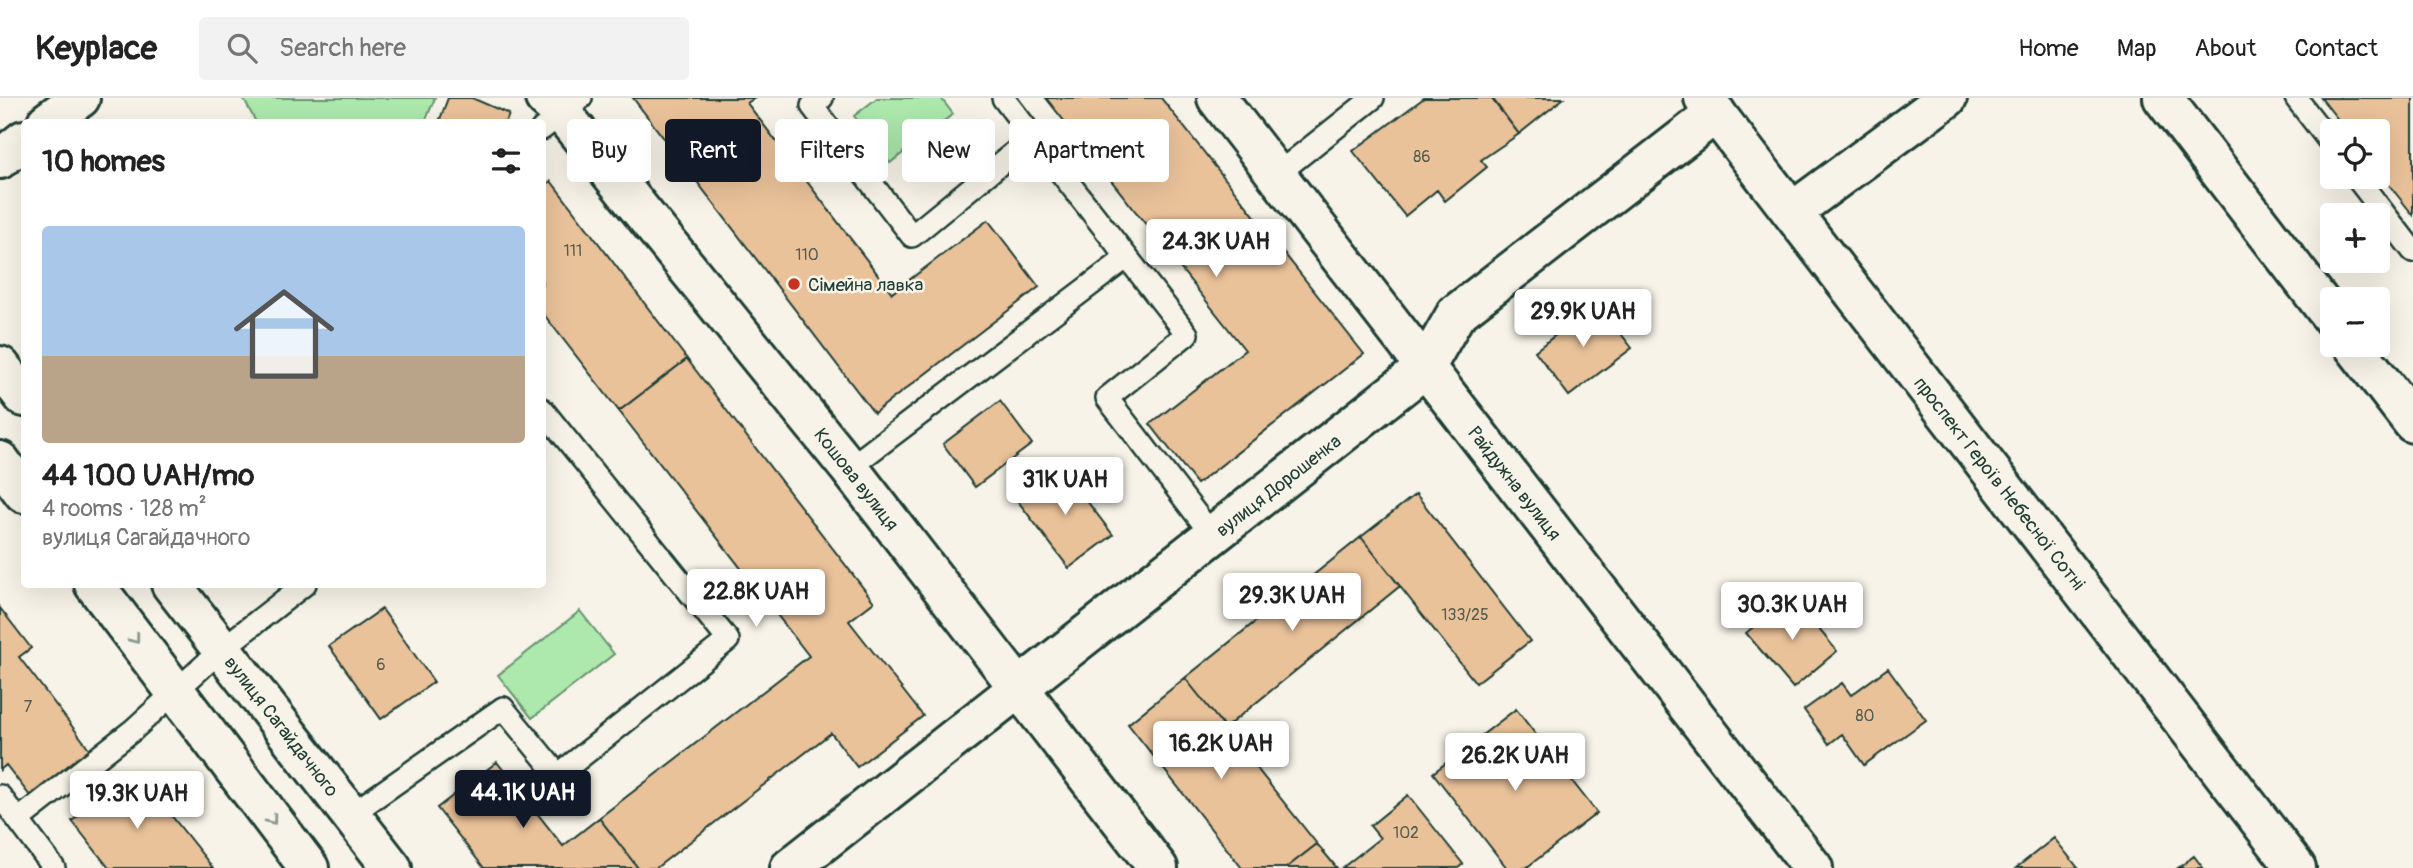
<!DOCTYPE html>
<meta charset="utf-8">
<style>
:root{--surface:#fff;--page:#f2f2f2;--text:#222;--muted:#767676;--line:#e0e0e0;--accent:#111827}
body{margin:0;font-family:Pangolin,sans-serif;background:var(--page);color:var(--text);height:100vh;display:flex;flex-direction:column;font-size:26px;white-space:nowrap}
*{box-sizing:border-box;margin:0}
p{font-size:23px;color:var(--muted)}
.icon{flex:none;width:38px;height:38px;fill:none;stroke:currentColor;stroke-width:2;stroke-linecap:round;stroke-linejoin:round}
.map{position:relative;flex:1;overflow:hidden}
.drawer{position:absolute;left:21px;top:21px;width:525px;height:469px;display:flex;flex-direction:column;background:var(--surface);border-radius:7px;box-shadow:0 7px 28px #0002}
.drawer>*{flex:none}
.guide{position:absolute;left:567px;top:21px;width:665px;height:63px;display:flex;gap:14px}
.buttons{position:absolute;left:2320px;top:21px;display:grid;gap:14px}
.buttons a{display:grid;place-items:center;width:70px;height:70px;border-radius:7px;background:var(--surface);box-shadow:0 7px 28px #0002;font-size:35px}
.price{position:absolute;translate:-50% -60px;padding:0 16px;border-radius:7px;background:#fff;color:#222;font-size:23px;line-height:46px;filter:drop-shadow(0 2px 4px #0008)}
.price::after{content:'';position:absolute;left:50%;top:42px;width:21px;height:16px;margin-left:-10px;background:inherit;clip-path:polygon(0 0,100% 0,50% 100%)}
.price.on{background:var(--accent);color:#fff}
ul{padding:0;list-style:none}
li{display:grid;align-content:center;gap:14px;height:371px;padding:0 21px}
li+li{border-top:2px solid var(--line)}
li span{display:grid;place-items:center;height:217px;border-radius:7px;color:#555}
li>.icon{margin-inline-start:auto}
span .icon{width:126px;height:126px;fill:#fffc;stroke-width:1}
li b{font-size:30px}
h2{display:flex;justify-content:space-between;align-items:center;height:84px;padding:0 21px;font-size:30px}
.tag{padding:0 24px;border-radius:7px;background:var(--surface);box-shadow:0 7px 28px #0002;font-size:24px;line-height:63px}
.tag.on{background:var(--accent);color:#fff}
header{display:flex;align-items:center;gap:42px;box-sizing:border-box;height:98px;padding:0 35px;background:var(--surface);border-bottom:2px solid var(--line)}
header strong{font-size:33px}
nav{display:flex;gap:38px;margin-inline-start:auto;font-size:24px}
.search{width:490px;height:63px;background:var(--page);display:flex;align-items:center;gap:18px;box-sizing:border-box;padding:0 24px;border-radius:7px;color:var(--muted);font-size:26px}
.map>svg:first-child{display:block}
.green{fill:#ade8ad;stroke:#669270;stroke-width:2}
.building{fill:#eac29a;stroke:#1f3d34;stroke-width:2}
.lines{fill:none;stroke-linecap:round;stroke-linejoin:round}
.lane-casing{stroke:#1f3d34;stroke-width:26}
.street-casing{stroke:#1f3d34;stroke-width:44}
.secondary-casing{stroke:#1f3d34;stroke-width:44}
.lane{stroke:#f7f3e8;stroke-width:21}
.street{stroke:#f7f3e8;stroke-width:38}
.secondary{stroke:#f7f3e8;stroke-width:38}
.oneway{stroke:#8b988e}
.poi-dot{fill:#c8321e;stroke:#f7f3e8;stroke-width:2.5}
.labels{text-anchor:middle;stroke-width:5;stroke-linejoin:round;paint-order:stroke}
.number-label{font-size:16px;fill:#525e4e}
.poi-label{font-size:19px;fill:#1f3d34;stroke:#f7f3e8;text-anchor:start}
.street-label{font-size:19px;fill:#1f3d34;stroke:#f7f3e8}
</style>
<header>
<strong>Keyplace</strong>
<div class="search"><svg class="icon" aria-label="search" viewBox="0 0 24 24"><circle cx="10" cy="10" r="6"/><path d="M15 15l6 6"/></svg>Search here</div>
<nav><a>Home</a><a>Map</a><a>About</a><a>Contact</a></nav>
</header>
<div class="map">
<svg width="2413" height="770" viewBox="0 0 2413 770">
<rect width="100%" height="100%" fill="#f7f3e8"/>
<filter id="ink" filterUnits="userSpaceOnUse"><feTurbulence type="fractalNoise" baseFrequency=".0143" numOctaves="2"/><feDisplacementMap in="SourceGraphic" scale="14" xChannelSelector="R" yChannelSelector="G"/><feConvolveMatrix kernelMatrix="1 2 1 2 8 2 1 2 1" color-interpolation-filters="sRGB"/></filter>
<g filter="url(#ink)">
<!-- green -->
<path class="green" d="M243 0H435L425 24H256Z
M877 0H941L953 16 890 65 854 18Z
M580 513 614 556 532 620 498 577Z"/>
<!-- building -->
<path class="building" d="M448 0H472L509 16 506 24H439Z
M633 0H755L747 5 892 195 988 122 1039 189 874 315Z
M1046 0H1161L1364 256 1197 386 1150 326 1245 252Z
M1424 0H1492L1519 36 1481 62 1487 69 1445 103 1437 92 1405 118 1353 53Z
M1491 0H1564L1519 36Z
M2321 0H2413V117L2378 73V33H2347Z
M551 83 687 261 619 313 542 214V90Z
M1597 205 1632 250 1569 298 1535 253Z
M687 261 874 504 849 523 923 618 857 669 831 635 656 770H638L599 720 809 558 619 313Z
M1000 303 1032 346 975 389 943 346Z
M1061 369 1113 437 1069 470 1017 402Z
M1416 396 1530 543 1476 585 1361 439Z
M1361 439 1400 488 1225 630 1185 580Z
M1791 497 1837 553 1793 590 1746 535Z
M0 510 31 550 19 559 94 657 34 703 6 667 0 672Z
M382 511 434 584 381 621 329 548Z
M1888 570 1926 622 1864 667 1842 636 1829 646 1804 612 1842 585 1851 597Z
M1185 580 1317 746 1286 770H1242L1128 626Z
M1516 611 1597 715 1526 770H1507L1433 675Z
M497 664 563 748 599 720 638 770H484L437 710Z
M136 673 213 770H109L72 723Z
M1408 697 1463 766 1458 770H1342L1380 740 1370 728Z
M2054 740 2078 770H2016Z
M1317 746 1337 770H1286Z
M2194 758 2203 770H2178Z"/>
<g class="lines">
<defs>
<path id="lane" d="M822 0 812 8 912 138 1033 39 1003 0
M2296 0 2333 48
M542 31 581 0
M1033 39 1187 236 1107 300 1213 438
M1276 77 1373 0
M2356 79 2413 153
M849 370 1126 160
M0 698 54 770
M350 717 503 610 558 677 728 542 542 311
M18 722 133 632 222 551 305 486"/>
<path id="street" d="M545 0 562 15 849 370 1158 770
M1217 0 1813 770
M2163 0 2333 221
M47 24 80 0
M0 61 24 42
M1792 114 1947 0
M2353 247 2413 325
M0 268 24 299
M0 363 24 395
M94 486 309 770
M171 486 392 770
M790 770 1425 270 1456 216 1716 15"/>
<path id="secondary" d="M1704 0 2296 770"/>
</defs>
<!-- lane casing -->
<use href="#lane" class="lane-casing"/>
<!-- street casing -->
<use href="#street" class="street-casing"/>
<!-- secondary casing -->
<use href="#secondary" class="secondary-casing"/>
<!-- lane -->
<use href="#lane" class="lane"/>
<!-- street -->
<use href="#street" class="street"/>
<!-- secondary -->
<use href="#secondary" class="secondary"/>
</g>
<!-- one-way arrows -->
<defs><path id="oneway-chevron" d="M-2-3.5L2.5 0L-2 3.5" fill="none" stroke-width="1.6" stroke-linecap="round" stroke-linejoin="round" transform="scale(1.75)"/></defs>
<g class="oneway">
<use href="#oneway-chevron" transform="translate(135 541) rotate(53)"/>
<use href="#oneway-chevron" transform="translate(272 722) rotate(53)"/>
</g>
</g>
<!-- markers -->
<circle class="poi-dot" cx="794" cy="186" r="7"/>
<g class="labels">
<!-- number labels -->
<g class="number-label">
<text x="1422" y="64">86</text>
<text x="573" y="158">111</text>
<text x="807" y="162">110</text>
<text x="1465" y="522">133/25</text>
<text x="381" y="572">6</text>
<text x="28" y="614">7</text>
<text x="1865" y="623">80</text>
<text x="1406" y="740">102</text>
</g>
<!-- poi labels -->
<g class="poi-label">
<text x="808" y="193">Сімейна лавка</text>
</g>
<!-- street labels -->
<g class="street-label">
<text transform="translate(857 381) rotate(52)" y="7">Кошова вулиця</text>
<text transform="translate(1515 385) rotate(52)" y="7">Райдужна вулиця</text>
<text transform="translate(2000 385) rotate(52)" y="7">проспект Героїв Небесної Сотні</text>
<text transform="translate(1278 387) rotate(-38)" y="7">вулиця Дорошенка</text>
<text transform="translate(282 628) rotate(52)" y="7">вулиця Сагайдачного</text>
</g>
</g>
</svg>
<div class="buttons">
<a><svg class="icon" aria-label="locate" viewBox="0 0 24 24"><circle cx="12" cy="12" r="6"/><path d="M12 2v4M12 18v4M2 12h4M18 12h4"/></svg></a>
<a>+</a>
<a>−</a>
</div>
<b class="price" style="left:1216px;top:181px">24.3K UAH</b>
<b class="price" style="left:1583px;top:251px">29.9K UAH</b>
<b class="price" style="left:1065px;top:419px">31K UAH</b>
<b class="price" style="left:756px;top:531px">22.8K UAH</b>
<b class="price" style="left:1292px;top:535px">29.3K UAH</b>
<b class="price" style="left:1792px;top:544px">30.3K UAH</b>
<b class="price" style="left:1221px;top:683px">16.2K UAH</b>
<b class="price" style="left:1515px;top:695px">26.2K UAH</b>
<b class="price on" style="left:523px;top:732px">44.1K UAH</b>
<b class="price" style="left:137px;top:733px">19.3K UAH</b>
<div class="guide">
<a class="tag">Buy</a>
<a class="tag on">Rent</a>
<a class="tag">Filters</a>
<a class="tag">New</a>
<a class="tag">Apartment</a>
</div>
<section class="drawer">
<h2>10 homes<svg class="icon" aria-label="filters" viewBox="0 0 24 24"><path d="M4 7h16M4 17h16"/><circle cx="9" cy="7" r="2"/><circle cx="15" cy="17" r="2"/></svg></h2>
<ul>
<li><span style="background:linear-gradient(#a9c7e8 60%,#b9a48a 0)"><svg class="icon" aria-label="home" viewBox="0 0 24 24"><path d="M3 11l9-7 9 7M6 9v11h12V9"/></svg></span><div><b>44 100 UAH/mo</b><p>4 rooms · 128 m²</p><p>вулиця Сагайдачного</p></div></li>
</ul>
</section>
</div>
